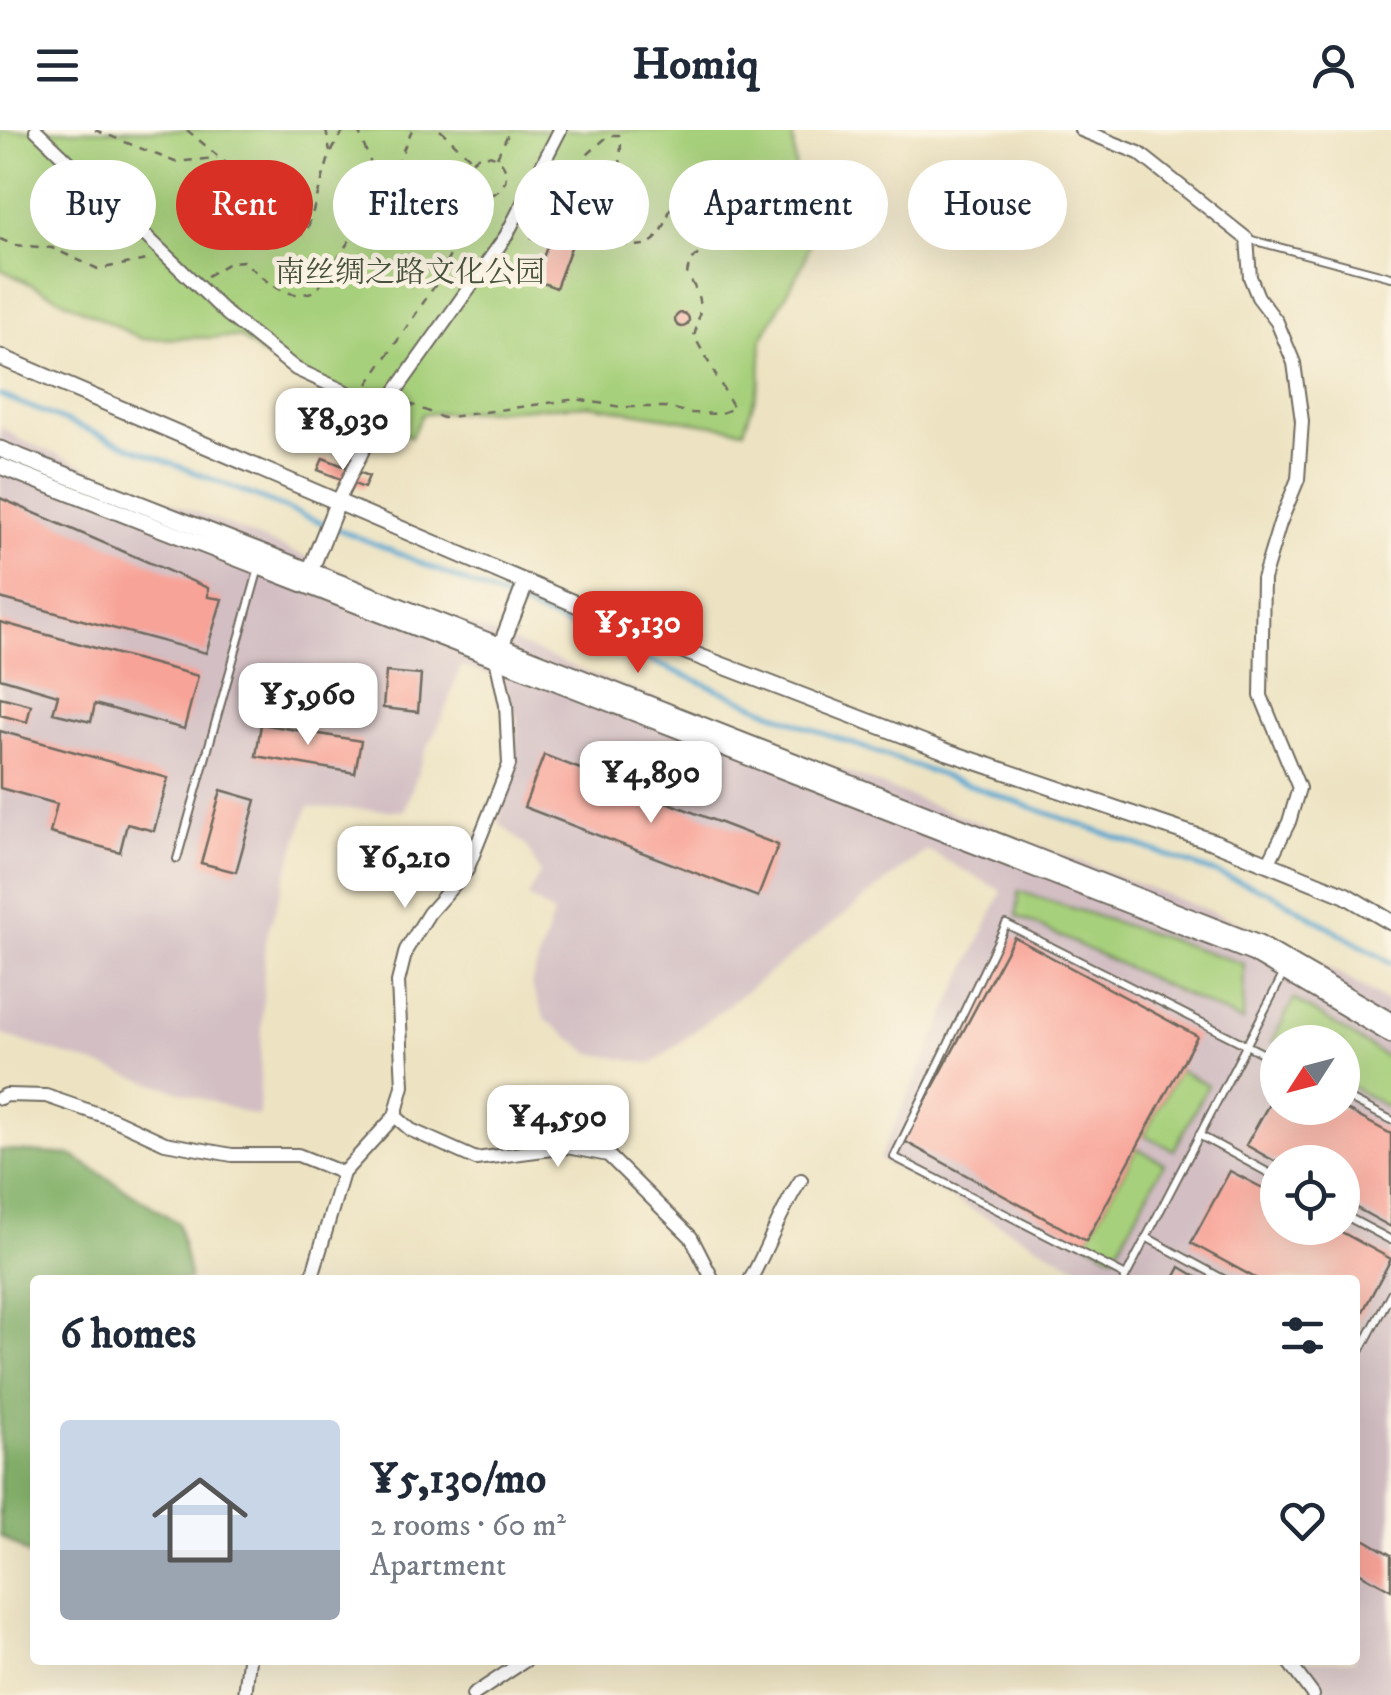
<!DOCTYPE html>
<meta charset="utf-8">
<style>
:root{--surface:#fff;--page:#f2f2f3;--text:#1f2937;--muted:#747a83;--line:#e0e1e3;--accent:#d93025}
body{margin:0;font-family:"IM FELL DW Pica","Noto Serif SC",serif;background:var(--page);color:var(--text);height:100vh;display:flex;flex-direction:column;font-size:38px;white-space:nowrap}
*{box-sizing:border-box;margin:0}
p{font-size:32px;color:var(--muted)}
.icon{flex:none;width:55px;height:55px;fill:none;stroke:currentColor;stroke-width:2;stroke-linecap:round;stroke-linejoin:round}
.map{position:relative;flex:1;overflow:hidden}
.side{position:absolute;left:30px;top:1145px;width:1330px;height:390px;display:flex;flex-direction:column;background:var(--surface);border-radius:10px;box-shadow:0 10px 40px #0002}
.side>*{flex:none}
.guide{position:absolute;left:30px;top:30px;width:1332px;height:90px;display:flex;gap:20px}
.needle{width:65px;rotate:234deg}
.tools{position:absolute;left:1260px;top:895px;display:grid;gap:20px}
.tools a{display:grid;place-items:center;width:100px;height:100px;border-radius:50%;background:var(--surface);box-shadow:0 10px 40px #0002;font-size:50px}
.price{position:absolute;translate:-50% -85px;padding:0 22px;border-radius:20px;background:#fff;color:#222;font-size:32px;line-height:65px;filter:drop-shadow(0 2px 5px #0008)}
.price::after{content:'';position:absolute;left:50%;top:60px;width:30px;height:22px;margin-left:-15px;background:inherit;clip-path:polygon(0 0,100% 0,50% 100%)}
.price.current{background:var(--accent);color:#fff}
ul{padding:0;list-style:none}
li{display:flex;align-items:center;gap:30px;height:250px;padding:0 30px}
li+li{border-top:2px solid var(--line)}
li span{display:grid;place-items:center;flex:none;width:280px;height:200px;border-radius:10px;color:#555}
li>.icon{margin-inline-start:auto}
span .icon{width:120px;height:120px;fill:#fffc;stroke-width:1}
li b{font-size:42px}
h2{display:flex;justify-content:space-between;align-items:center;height:120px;padding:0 30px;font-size:42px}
.tag{padding:0 35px;border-radius:45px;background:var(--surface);box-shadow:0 10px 40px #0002;font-size:35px;line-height:90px}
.tag.current{background:var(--accent);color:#fff}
header{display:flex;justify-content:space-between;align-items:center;height:130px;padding:0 30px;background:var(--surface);font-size:45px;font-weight:800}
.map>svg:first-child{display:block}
.industrial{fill:#d2bec3;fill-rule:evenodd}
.green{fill:#a7d07c;stroke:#697e54;stroke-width:2.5}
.forest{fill:#85b26c;stroke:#586e4c;stroke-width:2.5}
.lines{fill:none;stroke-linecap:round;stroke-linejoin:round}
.stream{stroke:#55a5cf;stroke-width:5}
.building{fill:#f8a397}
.service-casing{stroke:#6f6b60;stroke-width:10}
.minor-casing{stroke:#6f6b60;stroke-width:16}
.tertiary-casing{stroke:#6f6b60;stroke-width:19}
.path{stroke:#6f6b60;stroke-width:2.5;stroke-dasharray:8 8;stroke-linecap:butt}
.service{stroke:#fff;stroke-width:6}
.minor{stroke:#fff;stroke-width:12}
.tertiary{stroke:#fff;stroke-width:15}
.labels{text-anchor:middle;stroke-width:9;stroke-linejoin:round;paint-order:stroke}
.park-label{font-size:30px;fill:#4a543f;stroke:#fcf5e5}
</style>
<header><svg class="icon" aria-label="menu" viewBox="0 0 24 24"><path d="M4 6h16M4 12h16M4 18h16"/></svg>Homiq<svg class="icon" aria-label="person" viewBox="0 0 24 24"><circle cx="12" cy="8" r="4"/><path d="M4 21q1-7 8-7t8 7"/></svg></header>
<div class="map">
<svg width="1391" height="1565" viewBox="0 0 1391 1565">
<rect width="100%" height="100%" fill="#fcf5e5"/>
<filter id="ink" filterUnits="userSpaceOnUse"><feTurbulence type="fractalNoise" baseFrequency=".01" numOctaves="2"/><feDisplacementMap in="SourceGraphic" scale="20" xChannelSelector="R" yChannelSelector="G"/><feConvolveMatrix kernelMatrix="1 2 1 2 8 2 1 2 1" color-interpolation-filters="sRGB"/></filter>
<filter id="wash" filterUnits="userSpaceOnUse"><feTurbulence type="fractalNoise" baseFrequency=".0048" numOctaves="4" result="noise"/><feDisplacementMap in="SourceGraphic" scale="40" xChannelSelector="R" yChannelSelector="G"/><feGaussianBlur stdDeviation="2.25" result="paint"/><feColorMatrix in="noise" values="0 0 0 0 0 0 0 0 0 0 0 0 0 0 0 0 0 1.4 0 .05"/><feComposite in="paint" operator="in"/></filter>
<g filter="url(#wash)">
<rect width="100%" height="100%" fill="#ede3c2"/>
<!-- industrial -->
<path class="industrial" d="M0 296 23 311 588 543 1269 804 1391 874V1565H1323L1299 1530H1355V1150H1102L879 1029 1002 761 927 720 652 934 590 923 545 889 531 854 553 784 528 767 540 743 527 717 498 692 512 643 518 590 500 548 461 536 441 591 425 622 404 681 308 677 265 811 259 987 0 904ZM1278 912H1342V978H1278ZM1278 1032H1342V1098H1278Z"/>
<!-- green -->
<path class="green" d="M0 0H792L800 83H818L804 132 762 209 760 252 744 300 589 275 422 284 411 307 261 224 240 207 142 209 0 139Z
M1019 761 1244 834 1243 892 1017 786Z
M1294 869 1391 930V979L1343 952 1342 912H1278L1277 915 1272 912Z
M1179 940 1208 955 1174 1020 1144 1005Z
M1137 1018 1164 1033 1114 1126 1086 1111Z"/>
<!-- forest -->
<path class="forest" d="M0 1020 71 1025 178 1093 189 1146V1150H35V1429L0 1405Z"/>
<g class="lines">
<!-- stream -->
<path class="stream" d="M0 265 388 419 806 597 1269 762 1391 833"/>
</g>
<g id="blocks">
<!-- building -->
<path class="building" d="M539 90 576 104 556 158 535 150 548 114 532 108Z
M675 190a7 7 0 1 1 14 0a7 7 0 1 1-14 0Z
M323 328 369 346 364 358 318 340Z
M0 368 208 458V467L222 469 206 523 0 468Z
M0 492 198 546 184 599 95 574 91 592 53 583 58 565 0 548Z
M386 542 421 545 418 582 383 578Z
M0 567 31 575 27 592 0 585Z
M261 594 361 611 355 643 256 626Z
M0 601 168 648 154 701 127 694 120 722 50 703 57 674 0 658Z
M544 625 778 715 758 767 524 677Z
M221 660 256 670 236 742 201 733Z
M1014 807 1197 906 1086 1111 904 1011Z
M1278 958V978H1343L1391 1004V1097L1342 1070V1032H1276L1246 1015Z
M1230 1041 1278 1066V1098H1334L1391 1129 1355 1196V1150H1259L1191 1113Z
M1180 1137 1202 1150H1173Z
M1355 1404 1391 1425V1460L1355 1440Z"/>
</g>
</g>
<g filter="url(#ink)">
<use href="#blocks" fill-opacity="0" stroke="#6f6b60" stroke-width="2.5"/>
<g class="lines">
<defs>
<path id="service" d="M1248 109 1391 147
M177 729 259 438
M1342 965 1391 990
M1199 1005 1278 1048
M1342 1084 1391 1110
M1146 1107 1225 1150
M1126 1146 894 1027 1006 794 1278 931
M1124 1150 1284 843
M1355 1231 1391 1163"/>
<path id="minor" d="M36 0 227 184 296 239 383 279
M1081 0 1139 23 1247 109 1250 147 1258 167 1277 192 1294 233 1302 291 1298 349 1280 393 1263 449 1261 566 1299 658 1289 692 1268 734
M338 371 383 279 506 106 560 0
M0 968 6 965 46 966 113 989 165 1013 232 1025H298L343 1043
M395 986 411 1000 476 1029 567 1017 608 1025 691 1107 713 1150
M311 1150 343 1043 395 986 403 956 398 852 406 820 429 783 467 740 509 635 506 575 496 529
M750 1150C768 1118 781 1079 801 1050
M1287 1530 1313 1565
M245 1565 249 1530
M473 1565 526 1530"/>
<path id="tertiary" d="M0 227 690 523 948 622 1214 712 1345 765 1391 792
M0 319 1259 814 1391 891
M0 336 1254 824 1391 905
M310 441 338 371
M498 523 526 452"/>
</defs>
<!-- service casing -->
<use href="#service" class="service-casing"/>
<!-- minor casing -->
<use href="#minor" class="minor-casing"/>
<!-- tertiary casing -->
<use href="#tertiary" class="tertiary-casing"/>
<!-- path -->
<path class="path" d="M95 0 175 32 217 28
M187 0 271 71 283 103 293 110 307 101 330 24 344 0
M326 0 330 22
M358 0 381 60
M440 0 472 29
M466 45a20 20 0 1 1 40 0a20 20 0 1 1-40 0Z
M497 27 510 0
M0 109 14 115 52 118 98 139 147 130
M207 146 231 132 243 131C266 150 286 174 317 160L391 47 412 0
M368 254 436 154 480 64
M408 273 443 288 576 269 621 277H664L692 283 719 284 734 278 694 206C702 181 703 167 687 145 688 134 692 131 699 123 728 90 735 77 715 35 652 34 688 125 627 115L618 97 621 12 619 5H609L544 64"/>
<!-- service -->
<use href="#service" class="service"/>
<!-- minor -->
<use href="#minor" class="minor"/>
<!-- tertiary -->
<use href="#tertiary" class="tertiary"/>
</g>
</g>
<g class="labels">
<!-- park labels -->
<g class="park-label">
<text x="410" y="152">南丝绸之路文化公园</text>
</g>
</g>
</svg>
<div class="tools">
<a><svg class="needle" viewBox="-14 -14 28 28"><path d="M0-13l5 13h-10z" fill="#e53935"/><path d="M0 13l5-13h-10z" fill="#747a83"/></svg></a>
<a><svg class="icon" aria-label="locate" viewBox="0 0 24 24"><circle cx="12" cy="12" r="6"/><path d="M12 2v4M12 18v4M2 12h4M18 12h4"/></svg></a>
</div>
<b class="price" style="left:343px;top:343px">¥8,930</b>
<b class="price current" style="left:638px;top:546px">¥5,130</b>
<b class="price" style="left:308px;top:618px">¥5,960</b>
<b class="price" style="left:651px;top:696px">¥4,890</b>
<b class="price" style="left:405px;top:781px">¥6,210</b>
<b class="price" style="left:558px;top:1040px">¥4,590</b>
<div class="guide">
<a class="tag">Buy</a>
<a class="tag current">Rent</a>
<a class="tag">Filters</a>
<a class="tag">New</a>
<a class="tag">Apartment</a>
<a class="tag">House</a>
</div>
<section class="side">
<h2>6 homes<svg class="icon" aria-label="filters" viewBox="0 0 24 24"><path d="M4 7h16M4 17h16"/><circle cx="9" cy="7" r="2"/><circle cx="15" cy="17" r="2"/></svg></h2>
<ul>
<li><span style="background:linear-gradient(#c9d6e8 65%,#9aa5b1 0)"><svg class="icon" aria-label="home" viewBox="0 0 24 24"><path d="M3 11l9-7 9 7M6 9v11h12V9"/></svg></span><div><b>¥5,130/mo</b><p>2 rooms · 60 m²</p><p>Apartment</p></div><svg class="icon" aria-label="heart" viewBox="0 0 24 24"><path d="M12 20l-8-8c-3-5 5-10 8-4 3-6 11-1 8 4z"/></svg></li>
</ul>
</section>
</div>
